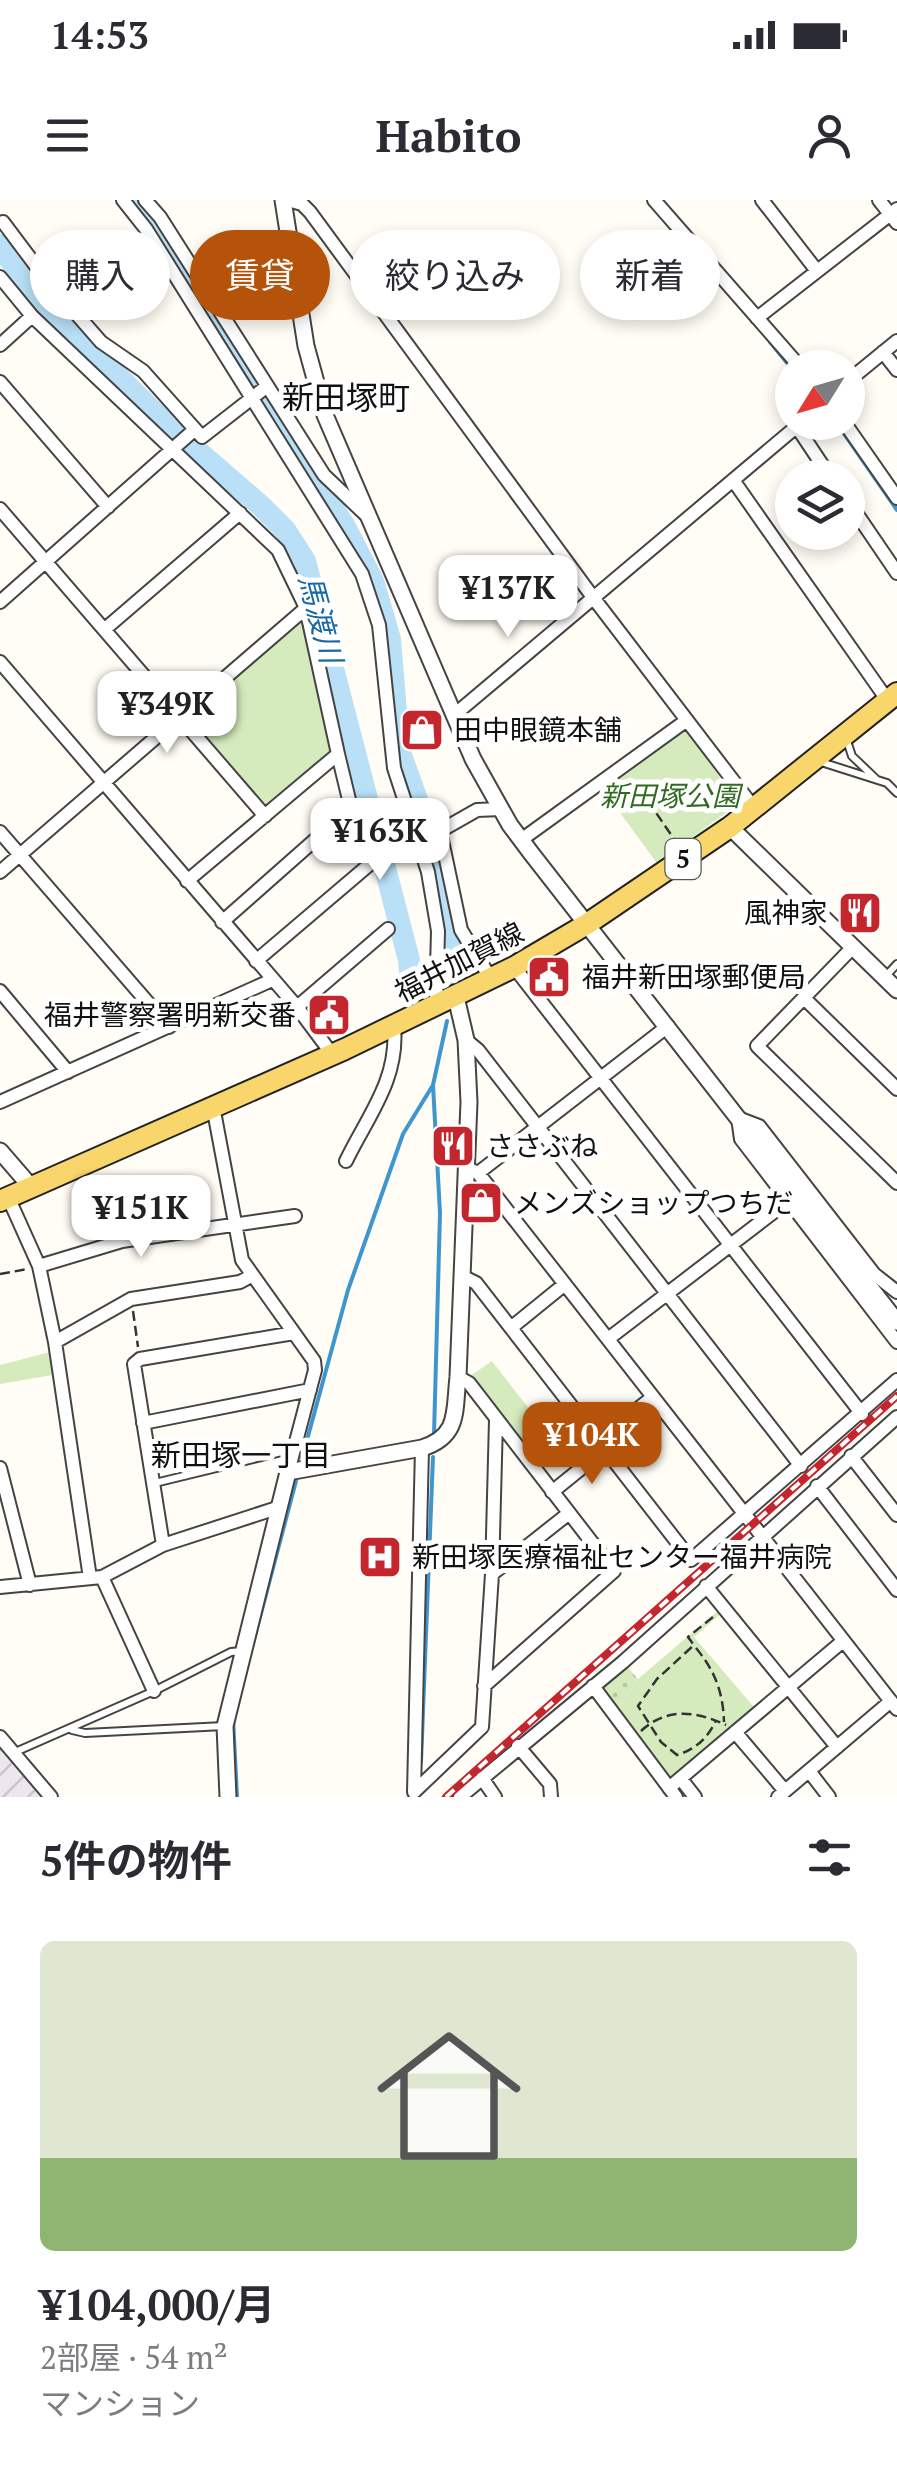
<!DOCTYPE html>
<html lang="ja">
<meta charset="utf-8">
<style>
:root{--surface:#fff;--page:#f2f2f3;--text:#2b2b33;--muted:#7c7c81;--accent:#b45309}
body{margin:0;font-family:"PT Serif","Noto Sans JP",serif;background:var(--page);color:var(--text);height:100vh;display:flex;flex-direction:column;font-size:38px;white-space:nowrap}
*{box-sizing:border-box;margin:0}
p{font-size:32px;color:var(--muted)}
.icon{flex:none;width:55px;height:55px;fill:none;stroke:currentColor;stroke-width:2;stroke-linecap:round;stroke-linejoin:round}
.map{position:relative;height:1597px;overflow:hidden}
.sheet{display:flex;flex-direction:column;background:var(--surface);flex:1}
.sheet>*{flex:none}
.hud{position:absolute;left:30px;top:30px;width:838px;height:90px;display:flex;gap:20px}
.needle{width:65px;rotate:233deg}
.tools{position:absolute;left:775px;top:150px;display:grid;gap:20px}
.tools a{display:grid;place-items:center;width:90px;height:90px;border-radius:50%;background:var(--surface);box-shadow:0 5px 15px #0003;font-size:50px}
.price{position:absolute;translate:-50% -85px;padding:0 22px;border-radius:20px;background:#fff;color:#222;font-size:32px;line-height:65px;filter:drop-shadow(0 2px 5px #0008)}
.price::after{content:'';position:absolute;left:50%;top:60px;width:30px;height:22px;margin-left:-15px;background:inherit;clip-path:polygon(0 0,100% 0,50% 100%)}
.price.on{background:var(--accent);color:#fff}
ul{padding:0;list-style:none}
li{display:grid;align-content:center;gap:20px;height:530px;padding:0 40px}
li span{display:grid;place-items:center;height:310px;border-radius:15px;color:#555}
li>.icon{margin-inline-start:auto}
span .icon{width:180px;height:180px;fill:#fffc;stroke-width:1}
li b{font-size:42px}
h2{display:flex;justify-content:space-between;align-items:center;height:120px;padding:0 40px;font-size:42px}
.pill{padding:0 35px;border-radius:45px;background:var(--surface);box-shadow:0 5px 15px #0003;font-size:35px;line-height:90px}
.pill.on{background:var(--accent);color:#fff}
.status{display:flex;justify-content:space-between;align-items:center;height:70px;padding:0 50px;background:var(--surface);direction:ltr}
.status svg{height:28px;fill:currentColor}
header{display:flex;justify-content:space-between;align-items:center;height:130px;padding:0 40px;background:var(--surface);font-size:45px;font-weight:700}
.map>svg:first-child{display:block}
.industrial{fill:url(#industrial-furrows)}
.grass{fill:url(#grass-dots)}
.park{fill:#d5ebbd}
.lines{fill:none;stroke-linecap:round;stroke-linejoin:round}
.stream{stroke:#3f96cf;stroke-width:4}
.river{stroke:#b9e0f7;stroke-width:22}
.service-casing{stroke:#444;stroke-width:10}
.minor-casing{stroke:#444;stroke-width:16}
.tertiary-casing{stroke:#444;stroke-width:19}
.primary-casing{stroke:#222;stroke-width:24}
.path{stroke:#333;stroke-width:2.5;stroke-dasharray:10 5;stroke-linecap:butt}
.service{stroke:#fff;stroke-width:6}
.minor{stroke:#fff;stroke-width:12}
.tertiary{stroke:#fff;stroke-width:15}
.primary{stroke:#f9d66b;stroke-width:20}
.rail-casing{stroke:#c4262e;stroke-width:8}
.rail{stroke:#fff;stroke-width:4;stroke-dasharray:11;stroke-linecap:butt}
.labels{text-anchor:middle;stroke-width:10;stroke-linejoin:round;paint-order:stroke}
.shield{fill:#fff;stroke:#585858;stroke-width:2.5}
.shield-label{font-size:25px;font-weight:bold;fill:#111}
.poi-label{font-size:28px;fill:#111;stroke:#fff;text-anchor:start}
.park-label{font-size:28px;font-style:italic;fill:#2f6b1f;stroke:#fff}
.street-label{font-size:28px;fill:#111;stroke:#fff}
.water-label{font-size:30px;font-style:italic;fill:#1768a6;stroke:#fff}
.neighbourhood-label{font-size:30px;fill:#111;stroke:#fff}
.quarter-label{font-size:32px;fill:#111;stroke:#fff}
</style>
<div class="status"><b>14:53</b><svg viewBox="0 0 49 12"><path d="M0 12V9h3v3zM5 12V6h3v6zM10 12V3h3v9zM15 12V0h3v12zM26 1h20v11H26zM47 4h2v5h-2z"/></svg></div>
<header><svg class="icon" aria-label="menu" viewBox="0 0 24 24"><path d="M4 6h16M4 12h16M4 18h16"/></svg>Habito<svg class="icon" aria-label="person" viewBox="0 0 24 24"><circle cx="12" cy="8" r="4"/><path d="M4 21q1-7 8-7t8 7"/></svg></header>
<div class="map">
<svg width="897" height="1597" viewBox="0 0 897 1597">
<defs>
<pattern id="industrial-furrows" width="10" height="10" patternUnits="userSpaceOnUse" patternTransform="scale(2.5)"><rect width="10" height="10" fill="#eee6ef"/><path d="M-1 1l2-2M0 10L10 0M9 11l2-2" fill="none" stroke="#cbc4cc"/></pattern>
<pattern id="grass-dots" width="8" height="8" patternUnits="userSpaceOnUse" patternTransform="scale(2.5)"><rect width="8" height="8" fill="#d5ebbd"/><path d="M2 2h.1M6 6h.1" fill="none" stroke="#b6c8a1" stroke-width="1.8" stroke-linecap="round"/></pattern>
</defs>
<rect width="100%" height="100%" fill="#fffdf5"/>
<!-- industrial -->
<path class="industrial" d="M0 1549 42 1597H0Z"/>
<!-- grass -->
<path class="grass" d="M623 1462 638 1479 614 1514 593 1486Z"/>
<!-- park -->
<path class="park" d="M306 408 338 554 265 616 180 517Z
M685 527 738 604 657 663 601 587Z
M50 1152 52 1175 0 1184V1165Z
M492 1161 554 1241 533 1258 470 1176Z
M720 1409 723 1412 694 1437 759 1513 669 1588 614 1514 638 1479Z"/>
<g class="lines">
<!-- stream -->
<path class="stream" d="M770 142 792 169
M836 222 897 310
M433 885 440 1013 434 1235
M302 1258 348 1090 403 934 433 885 447 821
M246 1470 296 1281
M233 1518 237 1597
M421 1562 433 1257"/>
<!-- river -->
<path class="river" d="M133 0 344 325 373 381 390 439 399 550 438 657 450 741 446 783
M0 45 31 90 164 222 260 305 285 330 305 361 409 760 411 781 404 784"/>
<defs>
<path id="service" d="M847 541 852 556 875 578
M821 562 887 583 897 593
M884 778 897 764
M155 1283 294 1249
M72 1530 85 1533 224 1526
M13 1553 154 1491 231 1452 243 1451"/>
<path id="minor" d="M123 0 146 29 362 374 379 425 394 568 428 672 438 731 436 806
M145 0 160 17 324 275 366 315
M288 0 302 4 310 12 592 396 754 608
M654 0 801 168
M762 0 817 71
M879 0 897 23
M3 22 45 78 101 142 143 171 202 237 266 187
M0 77 32 116 278 350 306 408 338 554 187 681
M757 118 897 9
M0 145 32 116
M883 152 897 170
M848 181 897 141
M0 182 108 307
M844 222 897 298
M797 227 831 278
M733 280 888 501
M848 301 897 373
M0 309 265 616
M0 402 193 231
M105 429 240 313
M0 462 297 807 332 854
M453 516 802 222
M0 632 169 827
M521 640 687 520
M0 672 306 408
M222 722 351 608
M853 747 757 846 897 983
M256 761 370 664 351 608 338 554
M514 767 862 1214
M491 779 461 730 440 631 477 610 501 609
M0 791 68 872
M804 798 897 889
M297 807 388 729
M466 840 478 850 801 1266
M0 902 272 780
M213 906 242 1060 314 1161 315 1170 288 1272
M346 961C367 917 399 880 394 826
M467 968 478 973 897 1509
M478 973 668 826
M8 997 39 1066 55 1142 90 1378
M39 1066 122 1041 295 1016
M462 1076 476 1083 691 1360 897 1180
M897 1092 874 1074 759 926 738 918 741 939 897 1142
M512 1127 565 1084
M608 1139 788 1001
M55 1142 131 1099 240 1082 251 1076
M458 1177 469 1183 614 1371 484 1486
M143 1223 310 1190
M598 1240 653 1197
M851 1256 897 1315
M0 1268 30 1385
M817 1286 897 1390
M552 1292 605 1249
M163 1345 134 1164 140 1159 294 1133
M492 1374 568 1314
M102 1377 154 1491
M706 1386 837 1547
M0 1387 102 1377 163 1345 280 1307
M593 1486 676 1597
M735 1532 785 1591
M0 1537 51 1597
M518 1546 550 1584 551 1597
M809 1571 829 1597
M482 1578 495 1597
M681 1579 695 1597
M669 1588 843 1441
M414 1592 482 1527 492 1374 496 1220
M414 1592 422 1248
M460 1597 623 1462 897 1217
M778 1597 891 1501"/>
<path id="tertiary" d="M283 0 306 146 325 215 473 559 510 625 531 653 897 1122
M730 627 897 790
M0 951 32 988
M228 1597 225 1526 288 1272 422 1248C460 1236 454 1211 458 1177L469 902 466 840 456 797"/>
<path id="primary" d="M0 1001 345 849 514 767 587 724 730 627 897 493"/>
</defs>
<!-- service casing -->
<use href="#service" class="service-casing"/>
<!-- minor casing -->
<use href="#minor" class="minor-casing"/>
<!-- tertiary casing -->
<use href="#tertiary" class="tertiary-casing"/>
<!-- primary casing -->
<use href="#primary" class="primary-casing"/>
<!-- path -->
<path class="path" d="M648 601 676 642
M0 1074 28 1069
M133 1111 138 1147
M713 1417 688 1437 694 1445 657 1479 638 1506 661 1542 677 1555C696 1549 708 1538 716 1520
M696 1448C715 1471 723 1492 724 1522
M641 1531C667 1507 696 1511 726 1525"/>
<!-- service -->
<use href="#service" class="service"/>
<!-- minor -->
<use href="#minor" class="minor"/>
<!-- tertiary -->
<use href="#tertiary" class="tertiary"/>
<!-- primary -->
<use href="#primary" class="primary"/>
<defs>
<path id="rail" d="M446 1597 897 1196"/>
</defs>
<!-- rail casing -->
<use href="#rail" class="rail-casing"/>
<!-- rail -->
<use href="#rail" class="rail"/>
</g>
<!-- icons -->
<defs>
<symbol id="shop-square" viewBox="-11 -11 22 22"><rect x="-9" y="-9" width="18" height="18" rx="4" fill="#c4262e" stroke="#fff"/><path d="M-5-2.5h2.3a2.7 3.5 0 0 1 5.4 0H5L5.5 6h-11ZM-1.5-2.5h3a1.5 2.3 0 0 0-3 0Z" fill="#fff"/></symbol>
<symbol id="restaurant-square" viewBox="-11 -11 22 22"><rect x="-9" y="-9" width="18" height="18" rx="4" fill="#c4262e" stroke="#fff"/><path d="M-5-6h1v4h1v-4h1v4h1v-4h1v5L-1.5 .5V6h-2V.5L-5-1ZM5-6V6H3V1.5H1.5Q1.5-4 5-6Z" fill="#fff"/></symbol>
<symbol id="civic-square" viewBox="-11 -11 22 22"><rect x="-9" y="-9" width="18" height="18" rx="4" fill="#c4262e" stroke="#fff"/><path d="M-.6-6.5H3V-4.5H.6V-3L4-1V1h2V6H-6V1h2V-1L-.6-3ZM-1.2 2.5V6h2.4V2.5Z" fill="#fff"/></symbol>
<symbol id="hospital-square" viewBox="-11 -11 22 22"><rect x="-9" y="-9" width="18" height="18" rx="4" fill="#c4262e" stroke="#fff"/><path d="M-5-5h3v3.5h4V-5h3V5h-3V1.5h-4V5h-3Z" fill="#fff"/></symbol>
</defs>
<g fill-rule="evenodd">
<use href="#shop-square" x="397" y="505" width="50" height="50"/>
<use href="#restaurant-square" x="835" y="688" width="50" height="50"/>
<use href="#civic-square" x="524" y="752" width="50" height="50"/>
<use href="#civic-square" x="304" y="790" width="50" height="50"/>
<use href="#restaurant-square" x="428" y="921" width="50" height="50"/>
<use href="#shop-square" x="456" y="978" width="50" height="50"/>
<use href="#hospital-square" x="355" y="1332" width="50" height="50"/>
</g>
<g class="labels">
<!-- shield labels -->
<rect class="shield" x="665.5" y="639" width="35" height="40" rx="8"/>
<g class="shield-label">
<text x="683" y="668">5</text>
</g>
<!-- poi labels -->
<g class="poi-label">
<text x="454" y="540">田中眼鏡本舗</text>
<text x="828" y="723" text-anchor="end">風神家</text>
<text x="582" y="787">福井新田塚郵便局</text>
<text x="296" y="825" text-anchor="end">福井警察署明新交番</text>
<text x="486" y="956">ささぶね</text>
<text x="514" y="1013">メンズショップつちだ</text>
<text x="412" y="1367">新田塚医療福祉センター福井病院</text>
</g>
<!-- park labels -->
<g class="park-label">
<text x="670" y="606">新田塚公園</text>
</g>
<!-- street labels -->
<g class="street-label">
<text transform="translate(459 762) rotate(-27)" y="10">福井加賀線</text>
</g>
<!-- water labels -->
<g class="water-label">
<text transform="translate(320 419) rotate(75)" y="10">馬渡川</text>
</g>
<!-- neighbourhood labels -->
<g class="neighbourhood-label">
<text x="241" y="1266">新田塚一丁目</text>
</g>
<!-- quarter labels -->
<g class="quarter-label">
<text x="346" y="209">新田塚町</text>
</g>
</g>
</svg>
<div class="tools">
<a><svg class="needle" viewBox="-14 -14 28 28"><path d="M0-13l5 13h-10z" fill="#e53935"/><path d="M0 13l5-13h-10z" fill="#7c7c81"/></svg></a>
<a><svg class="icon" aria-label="layers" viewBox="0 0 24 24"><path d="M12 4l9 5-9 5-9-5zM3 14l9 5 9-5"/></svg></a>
</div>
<b class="price" style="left:508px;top:440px">¥137K</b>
<b class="price" style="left:167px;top:556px">¥349K</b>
<b class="price" style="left:380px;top:683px">¥163K</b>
<b class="price" style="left:141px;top:1060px">¥151K</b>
<b class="price on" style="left:592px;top:1287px">¥104K</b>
<div class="hud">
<a class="pill">購入</a>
<a class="pill on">賃貸</a>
<a class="pill">絞り込み</a>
<a class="pill">新着</a>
</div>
</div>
<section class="sheet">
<h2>5件の物件<svg class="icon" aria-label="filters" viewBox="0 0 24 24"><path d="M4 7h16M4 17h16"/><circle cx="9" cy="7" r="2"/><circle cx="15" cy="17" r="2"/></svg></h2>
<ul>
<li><span style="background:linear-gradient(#dfe7d0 70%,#8fb573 0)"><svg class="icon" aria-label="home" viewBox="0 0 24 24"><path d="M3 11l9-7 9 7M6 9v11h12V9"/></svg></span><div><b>¥104,000/月</b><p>2部屋 · 54 m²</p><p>マンション</p></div></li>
</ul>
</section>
